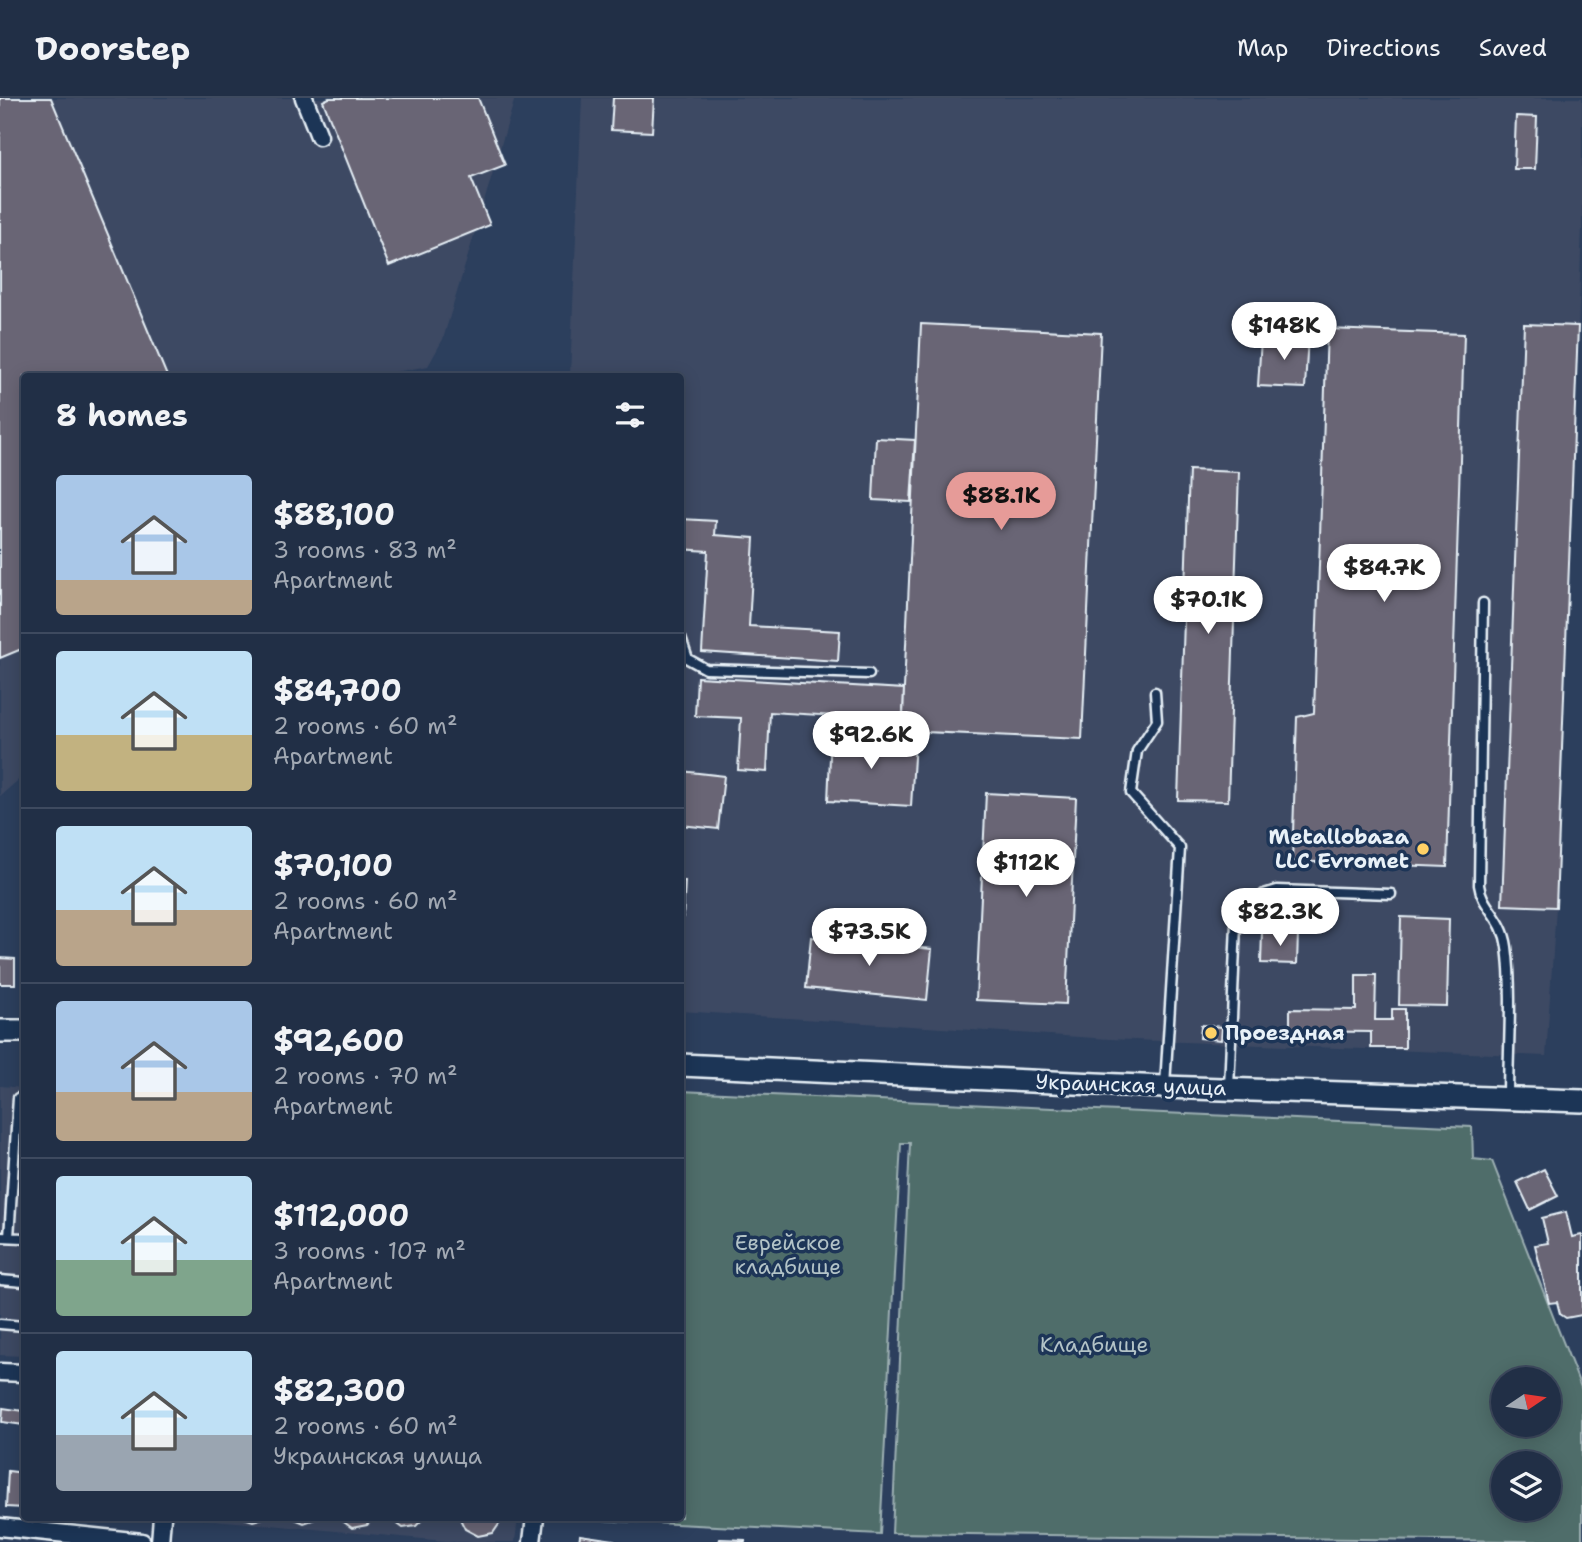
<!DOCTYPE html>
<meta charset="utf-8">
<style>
:root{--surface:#212f46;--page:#2d3b51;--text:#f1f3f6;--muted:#a2a9b3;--line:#3e4a5f;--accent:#e69b98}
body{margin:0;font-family:"Shantell Sans",sans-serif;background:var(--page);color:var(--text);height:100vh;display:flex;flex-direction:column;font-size:26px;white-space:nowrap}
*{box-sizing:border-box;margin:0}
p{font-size:23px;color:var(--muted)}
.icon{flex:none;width:38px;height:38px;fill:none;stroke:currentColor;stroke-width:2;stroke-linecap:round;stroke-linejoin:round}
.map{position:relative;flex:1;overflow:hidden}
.side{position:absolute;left:21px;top:275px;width:663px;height:1148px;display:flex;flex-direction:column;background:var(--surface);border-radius:7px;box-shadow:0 4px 18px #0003,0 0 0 2px var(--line)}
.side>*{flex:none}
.needle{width:46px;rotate:77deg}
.buttons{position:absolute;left:1491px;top:1269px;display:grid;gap:14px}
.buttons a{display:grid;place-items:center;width:70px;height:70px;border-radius:50%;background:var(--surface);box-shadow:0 4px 18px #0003,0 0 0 2px var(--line);font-size:35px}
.price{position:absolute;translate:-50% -60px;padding:0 16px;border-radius:24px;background:#fff;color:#222;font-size:23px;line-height:46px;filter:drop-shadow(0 2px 4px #0008)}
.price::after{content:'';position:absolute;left:50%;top:42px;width:21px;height:16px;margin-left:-10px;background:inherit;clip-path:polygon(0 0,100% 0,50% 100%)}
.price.on{background:var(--accent);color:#111}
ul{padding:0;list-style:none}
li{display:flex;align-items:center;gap:21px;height:175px;padding:0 35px}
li+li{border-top:2px solid var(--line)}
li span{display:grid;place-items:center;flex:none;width:196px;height:140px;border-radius:7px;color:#555}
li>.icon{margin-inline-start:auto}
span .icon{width:84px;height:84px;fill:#fffc;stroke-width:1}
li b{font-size:30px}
h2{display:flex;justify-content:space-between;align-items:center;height:84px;padding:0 35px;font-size:30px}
header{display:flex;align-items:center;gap:42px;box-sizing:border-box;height:98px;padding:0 35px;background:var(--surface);border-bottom:2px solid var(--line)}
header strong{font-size:33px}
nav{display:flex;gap:38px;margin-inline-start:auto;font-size:24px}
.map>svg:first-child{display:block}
.built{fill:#3e4a64}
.green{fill:#506d6b;stroke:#9cafb2;stroke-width:2;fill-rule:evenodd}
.building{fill:#696574;stroke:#e8f1f8;stroke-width:2}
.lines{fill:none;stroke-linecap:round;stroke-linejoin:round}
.service-casing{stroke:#e8f1f8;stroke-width:13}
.minor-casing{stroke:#e8f1f8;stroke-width:21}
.tertiary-casing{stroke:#e8f1f8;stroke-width:26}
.service{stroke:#1d3557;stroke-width:8}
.minor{stroke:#1d3557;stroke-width:16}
.tertiary{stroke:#1d3557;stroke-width:21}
.poi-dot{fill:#ffd166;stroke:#1d3557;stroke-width:2.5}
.labels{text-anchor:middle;stroke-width:7;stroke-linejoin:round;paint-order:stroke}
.poi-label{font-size:21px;font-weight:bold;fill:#e8f1f8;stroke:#1d3557;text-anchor:end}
.street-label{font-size:21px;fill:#e8f1f8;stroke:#1d3557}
.park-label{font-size:21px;fill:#b3c3c7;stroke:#1d3557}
</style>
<header>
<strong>Doorstep</strong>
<nav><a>Map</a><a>Directions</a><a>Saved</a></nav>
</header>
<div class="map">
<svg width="1582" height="1444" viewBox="0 0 1582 1444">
<rect width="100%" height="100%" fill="#2c3f5d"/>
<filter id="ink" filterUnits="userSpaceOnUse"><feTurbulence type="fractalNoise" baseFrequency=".0143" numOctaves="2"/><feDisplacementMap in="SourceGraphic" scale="14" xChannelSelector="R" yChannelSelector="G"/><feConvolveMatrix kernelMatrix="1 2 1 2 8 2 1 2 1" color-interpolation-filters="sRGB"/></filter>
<g filter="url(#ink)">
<!-- built -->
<path class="built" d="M0 0H515L443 241 428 268 374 278H24V677L0 698Z
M582 0H1582V128L1556 809 1546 958 1110 941 681 913V278H570Z
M0 988 24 990V1258L0 1257Z
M518 1419 515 1444H456L193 1420Z"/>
<!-- green -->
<path class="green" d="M681 993 1472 1029 1473 1061 1492 1063 1582 1292V1444L892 1435 910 1045H901L880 1436 574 1421 681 1419ZM1549 1281V1326H1503V1281ZM1549 1365V1410H1503V1365Z"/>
<!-- building -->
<path class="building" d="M0 0H51L167 278H24V550L0 560Z
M329 0H478L505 67 471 80 490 127 389 168 323 3Z
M613 0H654L652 34 611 32Z
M1516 18 1537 19 1535 71H1514Z
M921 226 1101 235 1082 641 902 633Z
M1524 226 1578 228 1556 809 1502 807Z
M1327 231 1464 236 1447 769 1292 763 1297 619 1314 615Z
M1290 236 1308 237 1305 290 1258 288 1261 241 1290 243Z
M876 340 915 342 911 404 873 402Z
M1189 372 1239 374 1228 703 1178 702Z
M681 421 716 423 715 437 754 440 749 528 840 533 838 563 702 554 708 453 681 451Z
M697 579 904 591 903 622 770 614 767 674 738 672 741 620 695 618Z
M831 637 915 643 911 708 828 703Z
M681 673 724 678 718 731 681 727Z
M986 695 1076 700 1066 906 976 902Z
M681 783H685L683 821H681Z
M1401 819 1449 821 1447 908 1399 907Z
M1262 834 1298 835 1297 866 1261 865Z
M811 839 932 851 927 902 806 890Z
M0 860 15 861V886H0Z
M1356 877H1376L1375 922H1392V911H1405V950H1371V934L1290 933V911L1356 912Z
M1201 927 1222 929 1221 942 1200 940Z
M1544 1071 1558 1098 1530 1112 1517 1084Z
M1566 1114 1572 1139 1582 1137V1217L1566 1220 1560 1216 1557 1204 1549 1205 1535 1147 1548 1145 1542 1120Z
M3 1310 24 1313V1327L2 1324Z
M8 1373 24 1375V1410L6 1409Z
M241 1419H267L253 1423Z
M290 1419H289H321L304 1425Z
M337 1419H375L367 1427 352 1430Z
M388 1419H425L416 1428 403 1430Z
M459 1419H504L493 1435 478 1438 465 1431Z
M580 1437 614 1442 613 1444H579Z
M720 1441 745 1442V1444H719Z"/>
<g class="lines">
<defs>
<path id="service" d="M1483 505 1479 787C1482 810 1503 819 1507 849 1513 895 1508 953 1508 1000
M681 540 688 561 706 571 869 576
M1155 594 1157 623 1137 653 1131 695 1180 750 1165 987
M1229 990 1236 826 1264 796 1277 792 1391 796
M0 1139 24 1140
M9 1139 18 1000
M0 1182 24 1184
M0 1226 24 1228"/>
<path id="minor" d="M304 0 319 38
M0 1274 24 1275
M0 1429 142 1444
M160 1444 162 1419
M532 1444 535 1419"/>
<path id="tertiary" d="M0 933H24
M681 967 1164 989 1582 1003"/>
</defs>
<!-- service casing -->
<use href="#service" class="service-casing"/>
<!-- minor casing -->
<use href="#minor" class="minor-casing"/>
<!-- tertiary casing -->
<use href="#tertiary" class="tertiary-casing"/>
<!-- service -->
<use href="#service" class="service"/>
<!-- minor -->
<use href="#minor" class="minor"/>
<!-- tertiary -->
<use href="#tertiary" class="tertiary"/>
</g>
</g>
<!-- markers -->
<g class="poi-dot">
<circle cx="1423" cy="751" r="7"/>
<circle cx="1211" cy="935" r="7"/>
</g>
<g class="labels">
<!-- poi labels -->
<g class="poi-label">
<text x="1409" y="746">Metallobaza<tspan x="1409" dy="24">LLC Evromet</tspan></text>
<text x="1225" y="942" text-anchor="start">Проездная</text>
</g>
<!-- street labels -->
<g class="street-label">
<text transform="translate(1131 987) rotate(2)" y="7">Украинская улица</text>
</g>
<!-- park labels -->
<g class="park-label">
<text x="788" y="1152">Еврейское<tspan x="788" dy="24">кладбище</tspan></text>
<text x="1094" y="1254">Кладбище</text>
</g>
</g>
</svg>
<div class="buttons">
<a><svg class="needle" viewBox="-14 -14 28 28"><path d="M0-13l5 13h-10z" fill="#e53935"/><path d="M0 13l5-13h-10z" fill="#a2a9b3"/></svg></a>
<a><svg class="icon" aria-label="layers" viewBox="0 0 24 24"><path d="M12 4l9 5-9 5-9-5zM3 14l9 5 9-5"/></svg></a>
</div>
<b class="price" style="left:1284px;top:264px">$148K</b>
<b class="price on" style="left:1001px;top:434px">$88.1K</b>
<b class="price" style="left:1384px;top:506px">$84.7K</b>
<b class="price" style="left:1208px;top:538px">$70.1K</b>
<b class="price" style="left:871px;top:673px">$92.6K</b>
<b class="price" style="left:1026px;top:801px">$112K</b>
<b class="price" style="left:1280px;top:850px">$82.3K</b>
<b class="price" style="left:869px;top:870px">$73.5K</b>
<section class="side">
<h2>8 homes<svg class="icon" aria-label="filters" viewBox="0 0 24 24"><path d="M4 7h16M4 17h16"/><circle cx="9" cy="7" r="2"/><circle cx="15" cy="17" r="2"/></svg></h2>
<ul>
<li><span style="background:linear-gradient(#a9c7e8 75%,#b9a48a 0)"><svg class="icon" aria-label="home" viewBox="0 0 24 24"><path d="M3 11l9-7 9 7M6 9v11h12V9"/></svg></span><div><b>$88,100</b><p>3 rooms · 83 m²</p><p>Apartment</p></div></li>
<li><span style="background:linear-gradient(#bfe0f5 60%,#c2b280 0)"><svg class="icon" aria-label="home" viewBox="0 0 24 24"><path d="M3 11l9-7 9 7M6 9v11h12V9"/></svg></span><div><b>$84,700</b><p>2 rooms · 60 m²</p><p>Apartment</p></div></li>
<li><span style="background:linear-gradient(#bfe0f5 60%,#b9a48a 0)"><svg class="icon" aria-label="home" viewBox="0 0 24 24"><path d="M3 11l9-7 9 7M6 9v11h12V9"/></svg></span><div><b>$70,100</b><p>2 rooms · 60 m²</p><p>Apartment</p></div></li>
<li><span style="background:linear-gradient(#a9c7e8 65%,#b9a48a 0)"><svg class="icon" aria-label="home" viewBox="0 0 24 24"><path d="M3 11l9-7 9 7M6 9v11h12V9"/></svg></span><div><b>$92,600</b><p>2 rooms · 70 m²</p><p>Apartment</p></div></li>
<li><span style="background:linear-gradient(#bfe0f5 60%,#7fa58c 0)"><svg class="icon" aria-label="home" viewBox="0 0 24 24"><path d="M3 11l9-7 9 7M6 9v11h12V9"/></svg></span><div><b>$112,000</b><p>3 rooms · 107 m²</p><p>Apartment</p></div></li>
<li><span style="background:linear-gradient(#bfe0f5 60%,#9aa5b1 0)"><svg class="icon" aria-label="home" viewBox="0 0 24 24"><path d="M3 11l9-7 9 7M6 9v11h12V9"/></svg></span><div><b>$82,300</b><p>2 rooms · 60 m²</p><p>Украинская улица</p></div></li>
</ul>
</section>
</div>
